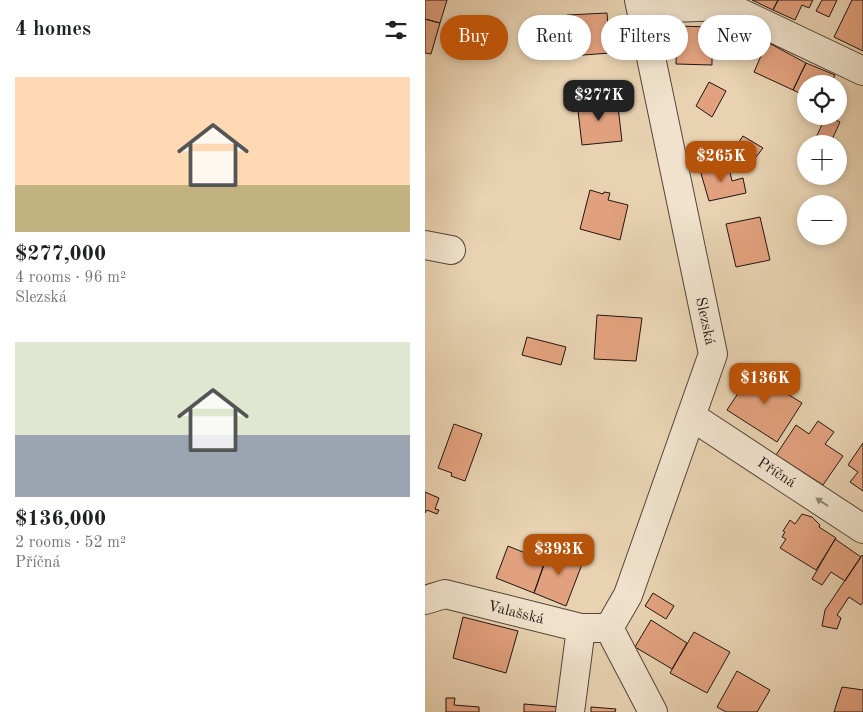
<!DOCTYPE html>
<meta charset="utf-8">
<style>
:root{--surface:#fff;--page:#f2f2f2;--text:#202124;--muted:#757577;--accent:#b45309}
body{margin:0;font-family:"Old Standard TT",serif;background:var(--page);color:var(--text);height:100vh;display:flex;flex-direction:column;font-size:19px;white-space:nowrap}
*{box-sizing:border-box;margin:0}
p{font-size:16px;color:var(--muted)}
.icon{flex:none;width:28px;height:28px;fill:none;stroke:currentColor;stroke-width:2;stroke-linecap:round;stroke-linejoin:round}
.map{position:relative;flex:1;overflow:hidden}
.sheet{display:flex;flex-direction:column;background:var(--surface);width:425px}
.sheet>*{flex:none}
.banner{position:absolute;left:15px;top:15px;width:348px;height:45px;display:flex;gap:10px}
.buttons{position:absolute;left:372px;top:75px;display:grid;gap:10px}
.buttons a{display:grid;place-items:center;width:50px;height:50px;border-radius:50%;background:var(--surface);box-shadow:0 2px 8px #0003;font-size:25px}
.price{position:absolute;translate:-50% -42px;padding:0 11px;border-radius:10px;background:var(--accent);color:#fff;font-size:16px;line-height:32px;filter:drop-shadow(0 1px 2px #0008)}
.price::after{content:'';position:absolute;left:50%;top:30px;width:15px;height:11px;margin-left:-8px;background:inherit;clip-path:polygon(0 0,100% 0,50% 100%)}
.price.current{background:#222;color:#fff}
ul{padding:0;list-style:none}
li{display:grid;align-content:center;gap:10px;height:265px;padding:0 15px}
li span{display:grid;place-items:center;height:155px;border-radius:0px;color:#555}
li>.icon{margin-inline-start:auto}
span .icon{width:90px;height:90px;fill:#fffc;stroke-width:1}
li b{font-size:21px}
h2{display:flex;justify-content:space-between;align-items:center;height:60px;padding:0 15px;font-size:21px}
.chip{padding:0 18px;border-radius:22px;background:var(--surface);box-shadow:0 2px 8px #0003;font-size:18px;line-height:45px}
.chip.current{background:var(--accent);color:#fff}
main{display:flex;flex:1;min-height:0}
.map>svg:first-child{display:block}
.building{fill:#e2a17e;stroke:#221511}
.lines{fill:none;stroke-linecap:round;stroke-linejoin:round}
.minor-casing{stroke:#544439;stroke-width:30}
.minor{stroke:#f0e2cc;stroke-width:28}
.oneway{fill:#938678}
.labels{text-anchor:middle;stroke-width:4;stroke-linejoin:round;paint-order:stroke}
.street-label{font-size:15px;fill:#221511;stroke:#f0e2cc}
</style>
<main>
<section class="sheet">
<h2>4 homes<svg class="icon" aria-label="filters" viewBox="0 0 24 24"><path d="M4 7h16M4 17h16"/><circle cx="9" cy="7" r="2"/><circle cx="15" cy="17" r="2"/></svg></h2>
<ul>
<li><span style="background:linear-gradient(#ffd9b3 70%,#c2b280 0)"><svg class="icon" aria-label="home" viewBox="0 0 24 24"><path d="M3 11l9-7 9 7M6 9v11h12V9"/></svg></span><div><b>$277,000</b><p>4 rooms · 96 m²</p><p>Slezská</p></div></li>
<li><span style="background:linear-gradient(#dfe7d0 60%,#9aa5b1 0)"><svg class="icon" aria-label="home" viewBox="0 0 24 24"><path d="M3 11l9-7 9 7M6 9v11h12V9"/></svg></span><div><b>$136,000</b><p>2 rooms · 52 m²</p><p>Příčná</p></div></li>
</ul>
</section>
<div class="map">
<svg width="438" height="712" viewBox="0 0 438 712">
<rect width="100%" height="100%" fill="#e8d2b1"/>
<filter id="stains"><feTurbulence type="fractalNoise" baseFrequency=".004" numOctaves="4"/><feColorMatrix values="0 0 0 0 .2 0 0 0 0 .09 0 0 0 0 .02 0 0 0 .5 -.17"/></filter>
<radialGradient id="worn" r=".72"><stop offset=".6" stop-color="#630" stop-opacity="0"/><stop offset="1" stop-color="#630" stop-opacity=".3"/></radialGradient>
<!-- building -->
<path class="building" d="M0 0H22L15 23 0 19Z
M327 0H353L348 10Z
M353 0H388L384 8 377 5 370 20 348 10Z
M397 0H412L404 17 391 11Z
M427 0H438V51L409 37Z
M182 13 185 53 145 56 142 15Z
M0 19 15 23 6 54 0 53Z
M252 26 287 27V65L251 64Z
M342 42 381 63 368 90 329 72Z
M381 63 410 75 406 84H381V96L368 90Z
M284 82 301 91 287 117 271 106Z
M192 98 197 141 157 145 152 102Z
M401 116 415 122 405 144H388Z
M318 136 338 148 328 161 309 149Z
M303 164 307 181 318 178 321 193 284 201 275 170Z
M165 190 178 194 179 192 185 193 183 200 203 205 195 240 155 229Z
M335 217 345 260 311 267 301 224Z
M172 315 217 318 211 361 169 359Z
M102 337 141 347 136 365 97 355Z
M327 372 340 379 344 372 361 383 356 390 377 403 352 442 302 410Z
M393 421 409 432 400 444 418 456 398 485 351 455 371 425 384 434Z
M29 424 57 434 40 481 26 476 27 473 13 468Z
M438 443V491L425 482 433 472 423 465Z
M0 492 14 498 10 509 14 510 12 514 2 510 0 513Z
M377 514 387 517 395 525 394 527 411 538 391 570 355 548 361 539 357 537 360 532 358 531 365 520 370 524Z
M410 539 436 557 420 581 406 572 397 585 387 579Z
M126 545 159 559 141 606 109 593Z
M83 546 120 561 109 593 71 578Z
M437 555 438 556V602L436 605 424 597 412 615 416 618 412 629 397 626 400 610Z
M228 593 249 606 241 619 220 606Z
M38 617 93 631 81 673 28 658Z
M226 620 262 643 247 669 210 647Z
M269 632 305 652 282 693 245 673Z
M312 671 345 690 332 712H301L292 707Z
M417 687 438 690V712H409Z
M21 698H30L29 705 54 707V712H21Z
M99 704 135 707 134 712H99Z
M166 707 191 709 190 712H166Z"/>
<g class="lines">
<defs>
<path id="minor" d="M216 9 301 6 438 71
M0 245 26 250
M266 416 438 529
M0 600 20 594 156 628H184
M184 628 203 595 288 354 214 0
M184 628 228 712
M145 712 156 628"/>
</defs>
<!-- minor casing -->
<use href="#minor" class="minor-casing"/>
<!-- minor -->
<use href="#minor" class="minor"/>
</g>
<!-- one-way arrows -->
<defs><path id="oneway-solid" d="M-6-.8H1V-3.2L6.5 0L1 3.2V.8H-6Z" transform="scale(1.25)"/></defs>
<use class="oneway" href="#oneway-solid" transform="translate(397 502) rotate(-147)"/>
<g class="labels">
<!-- street labels -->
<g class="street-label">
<text transform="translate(281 321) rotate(78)" y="5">Slezská</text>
<text transform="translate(352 472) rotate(33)" y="5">Příčná</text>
<text transform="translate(91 612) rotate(14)" y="5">Valašská</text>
</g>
</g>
<rect width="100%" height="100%" filter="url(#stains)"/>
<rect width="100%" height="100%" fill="url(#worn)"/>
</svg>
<div class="buttons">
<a><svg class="icon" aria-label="locate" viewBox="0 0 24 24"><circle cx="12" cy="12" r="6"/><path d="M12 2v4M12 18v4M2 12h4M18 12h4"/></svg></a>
<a>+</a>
<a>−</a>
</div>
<b class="price current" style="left:174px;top:122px">$277K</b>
<b class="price" style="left:296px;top:183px">$265K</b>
<b class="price" style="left:340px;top:405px">$136K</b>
<b class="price" style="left:134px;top:576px">$393K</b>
<div class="banner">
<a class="chip current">Buy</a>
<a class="chip">Rent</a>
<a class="chip">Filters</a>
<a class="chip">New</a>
</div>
</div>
</main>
